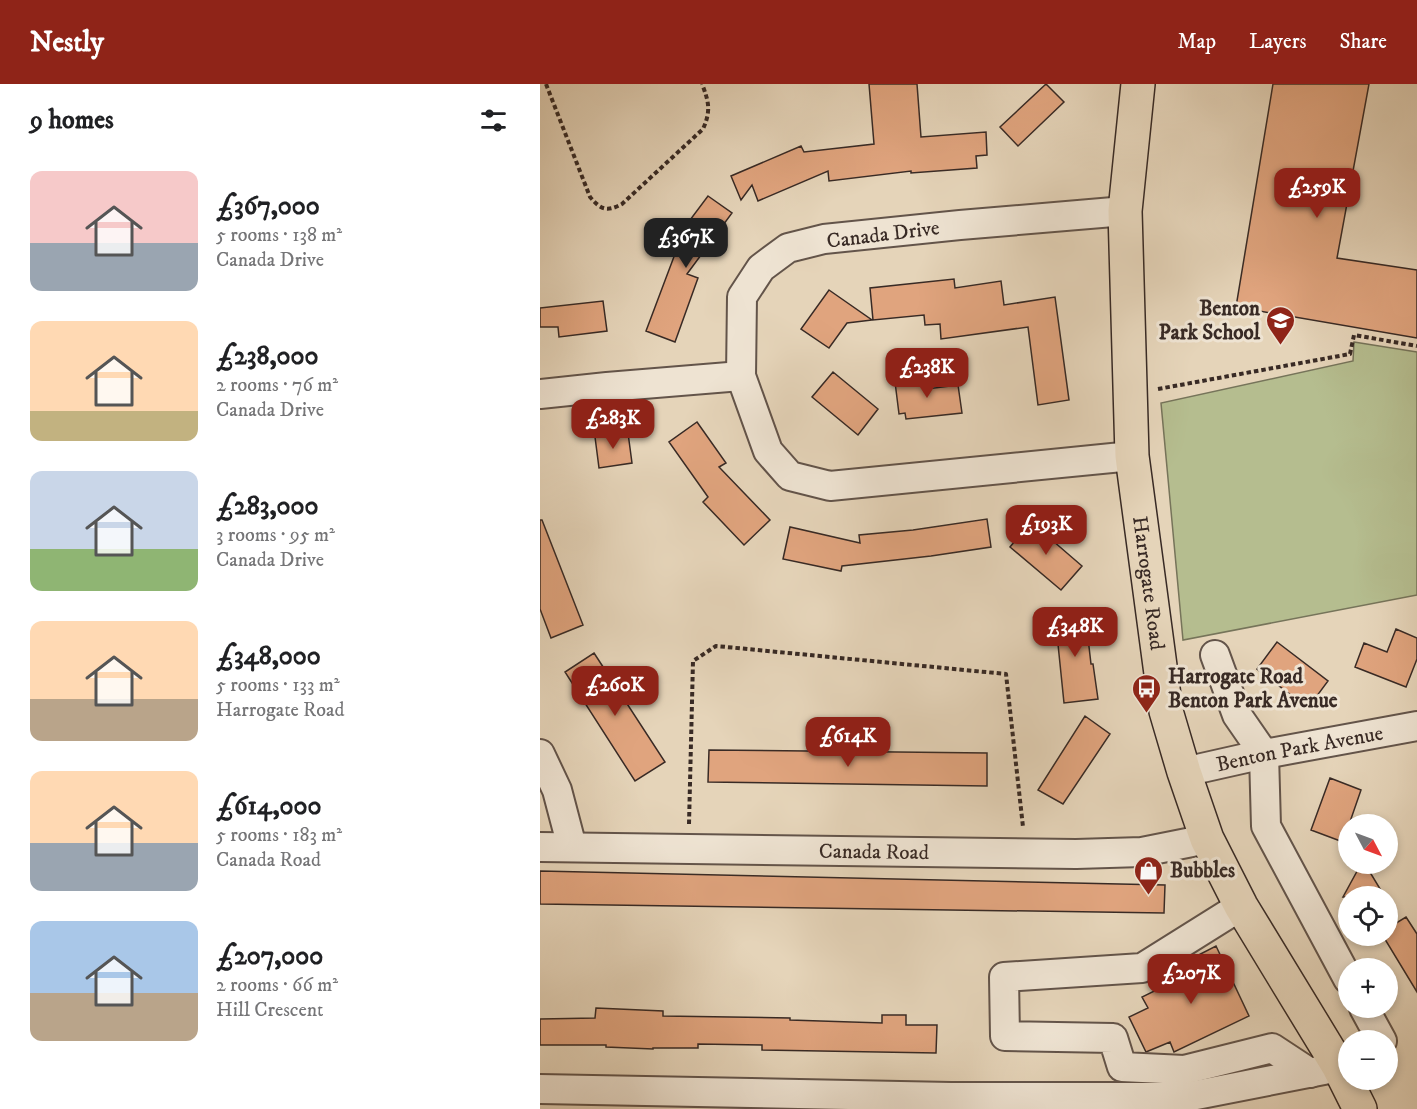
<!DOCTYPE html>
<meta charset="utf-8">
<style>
:root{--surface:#fff;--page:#f2f2f2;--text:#202124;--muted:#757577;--accent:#8f2418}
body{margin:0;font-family:"IM FELL DW Pica",serif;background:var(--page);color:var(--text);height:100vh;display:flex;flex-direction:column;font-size:22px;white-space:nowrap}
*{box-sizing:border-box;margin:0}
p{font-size:20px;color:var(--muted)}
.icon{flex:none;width:33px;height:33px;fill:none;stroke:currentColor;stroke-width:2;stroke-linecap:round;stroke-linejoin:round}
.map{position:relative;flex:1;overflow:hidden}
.drawer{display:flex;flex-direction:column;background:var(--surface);width:540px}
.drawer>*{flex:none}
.needle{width:39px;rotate:131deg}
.fabs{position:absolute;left:798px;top:730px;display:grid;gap:12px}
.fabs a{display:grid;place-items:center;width:60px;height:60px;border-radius:50%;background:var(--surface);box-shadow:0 3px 9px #0003;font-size:30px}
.price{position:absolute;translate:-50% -51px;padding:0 14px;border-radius:12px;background:var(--accent);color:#fff;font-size:20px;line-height:39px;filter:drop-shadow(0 2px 3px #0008)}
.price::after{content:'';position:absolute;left:50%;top:36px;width:18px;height:14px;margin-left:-9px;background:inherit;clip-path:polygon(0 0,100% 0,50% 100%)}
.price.selected{background:#222;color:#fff}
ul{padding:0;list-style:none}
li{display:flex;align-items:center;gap:18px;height:150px;padding:0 30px}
li span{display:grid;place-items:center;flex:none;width:168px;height:120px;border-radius:12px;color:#555}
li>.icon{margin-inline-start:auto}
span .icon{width:72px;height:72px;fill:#fffc;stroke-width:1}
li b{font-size:26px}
h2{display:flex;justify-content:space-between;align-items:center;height:72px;padding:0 30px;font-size:26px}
header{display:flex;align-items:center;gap:36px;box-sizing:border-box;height:84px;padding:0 30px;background:var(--accent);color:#fff}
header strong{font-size:28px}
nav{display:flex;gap:33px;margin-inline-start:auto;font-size:21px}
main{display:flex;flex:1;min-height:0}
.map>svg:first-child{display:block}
.green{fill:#b5bd8f;stroke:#76745a;stroke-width:1.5}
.building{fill:#e0a47e;stroke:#382a25;stroke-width:1.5}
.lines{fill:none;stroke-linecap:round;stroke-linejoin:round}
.minor-casing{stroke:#63544a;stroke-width:32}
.major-casing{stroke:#382a25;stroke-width:36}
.path{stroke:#382a25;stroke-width:4;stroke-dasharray:4.5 3;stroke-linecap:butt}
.minor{stroke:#eee3d2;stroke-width:28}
.major{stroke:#e5d4b9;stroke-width:33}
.labels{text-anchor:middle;stroke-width:6;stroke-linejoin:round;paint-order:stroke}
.street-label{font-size:21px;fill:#382a25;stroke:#eee3d2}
.poi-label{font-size:21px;font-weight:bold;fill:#382a25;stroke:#eee3d2;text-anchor:start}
</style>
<header>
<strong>Nestly</strong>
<nav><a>Map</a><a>Layers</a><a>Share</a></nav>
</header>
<main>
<section class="drawer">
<h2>9 homes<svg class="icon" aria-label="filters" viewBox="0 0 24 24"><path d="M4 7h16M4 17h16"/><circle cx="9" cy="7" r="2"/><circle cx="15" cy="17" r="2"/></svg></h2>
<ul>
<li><span style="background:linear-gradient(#f6c9c9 60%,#9aa5b1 0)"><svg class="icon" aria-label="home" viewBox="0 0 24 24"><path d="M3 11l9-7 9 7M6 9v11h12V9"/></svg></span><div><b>£367,000</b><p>5 rooms · 138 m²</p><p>Canada Drive</p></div></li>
<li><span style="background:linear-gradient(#ffd9b3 75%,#c2b280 0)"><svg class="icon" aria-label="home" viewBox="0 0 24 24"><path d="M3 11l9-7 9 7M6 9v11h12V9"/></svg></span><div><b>£238,000</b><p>2 rooms · 76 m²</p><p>Canada Drive</p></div></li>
<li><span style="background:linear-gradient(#c9d6e8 65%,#8fb573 0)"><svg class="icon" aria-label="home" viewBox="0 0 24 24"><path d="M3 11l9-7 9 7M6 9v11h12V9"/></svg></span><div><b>£283,000</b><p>3 rooms · 95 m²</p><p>Canada Drive</p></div></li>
<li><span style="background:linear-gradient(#ffd9b3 65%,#b9a48a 0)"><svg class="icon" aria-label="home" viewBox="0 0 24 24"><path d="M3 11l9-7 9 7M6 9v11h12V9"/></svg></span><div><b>£348,000</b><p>5 rooms · 133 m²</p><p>Harrogate Road</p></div></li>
<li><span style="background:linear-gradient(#ffd9b3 60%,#9aa5b1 0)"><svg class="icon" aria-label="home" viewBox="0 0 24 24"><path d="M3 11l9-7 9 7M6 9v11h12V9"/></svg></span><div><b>£614,000</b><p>5 rooms · 183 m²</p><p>Canada Road</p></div></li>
<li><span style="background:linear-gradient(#a9c7e8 60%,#b9a48a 0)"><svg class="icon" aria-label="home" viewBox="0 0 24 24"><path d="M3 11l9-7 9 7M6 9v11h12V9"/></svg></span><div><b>£207,000</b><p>2 rooms · 66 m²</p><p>Hill Crescent</p></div></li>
</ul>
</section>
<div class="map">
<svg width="877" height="1025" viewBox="0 0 877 1025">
<rect width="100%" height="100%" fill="#e5d4b9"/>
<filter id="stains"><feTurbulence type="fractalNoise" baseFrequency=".00333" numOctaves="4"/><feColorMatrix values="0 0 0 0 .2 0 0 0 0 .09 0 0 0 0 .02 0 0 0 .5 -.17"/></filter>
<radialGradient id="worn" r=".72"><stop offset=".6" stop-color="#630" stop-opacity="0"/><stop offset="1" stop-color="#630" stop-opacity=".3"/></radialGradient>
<!-- green -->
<path class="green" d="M814 258 877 268V511L643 556 621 319 813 277Z"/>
<!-- building -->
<path class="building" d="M329 0H377L381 53 446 48 447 71 436 72 437 84 371 89V87L289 97 288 87 218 117 212 101 201 116 191 92 261 62 264 68 334 60Z
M506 0 524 18 478 62 460 43Z
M733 0H829L797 174 877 186V254L696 223Z
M168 112 192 129 147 190 158 194 135 258 106 247 141 154 138 152Z
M414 195 415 204 461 197 464 221 515 213 529 316 498 321 488 243 401 255 400 240 385 241 384 231 333 236 330 204Z
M289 206 332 236 307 239 289 264 261 245Z
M63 217 67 247 19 253 18 243H0V224Z
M293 288 338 325 318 351 272 313Z
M386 294 387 305 418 301 422 329 366 335 365 329 359 330 355 298Z
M157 338 186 379 179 383 230 436 204 461 163 418 168 413 129 358Z
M88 349 92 379 59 384 55 353Z
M447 435 451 463 391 472 302 482 301 487 243 475 250 443 320 459 319 451 373 446Z
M0 436H2L43 541 11 554 0 525Z
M491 438 542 482 521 506 470 463Z
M545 528 551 580H553L558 615 524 619 515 531Z
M856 545 877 554V575L866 603 815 583 824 559 847 568Z
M737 558 788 597 768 624 717 585Z
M54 569 125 678 95 697 25 588Z
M545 632 570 650 523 720 498 706Z
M169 666 447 669V702L168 698Z
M790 694 821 706 803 758 771 746Z
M821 780H825L845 813H803Z
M0 787 625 801 624 829 0 820Z
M866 833 877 850V908L843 852H848V844Z
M676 862 709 932 634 968 630 958 606 968 589 933 608 924 602 913 641 894 635 883Z
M56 924 123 927V932L250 934V936L342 939V931H366V941H397L396 969 222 966V961L158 960V964H113V965L66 963V961H0V935L55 934Z"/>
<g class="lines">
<defs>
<g id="minor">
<path d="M585 127 420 141 284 155 248 164 221 184 202 213 201 292 228 367 250 392 290 402 592 372"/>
<path d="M0 310 67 303 201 292"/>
<path d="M675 571 697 631 724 670 726 742 808 895"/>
<path d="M0 670 17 706 32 763"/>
<path id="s1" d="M644 688 724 670 877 642"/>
<path id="s2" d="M0 763 536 770 602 768 667 755"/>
<path d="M701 822 602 884 464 893 465 952 573 954 582 983 644 986 732 964 770 989"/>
<path d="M824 924 842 957"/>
<path d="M0 1005 411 1013H646L799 983"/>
</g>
<g id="major">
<path id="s3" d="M598 0 585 127 592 372 626 627 644 688 667 755 701 822 799 983 820 1025"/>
</g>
</defs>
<!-- minor casing -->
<use href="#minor" class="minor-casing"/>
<!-- major casing -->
<use href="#major" class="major-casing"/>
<!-- path -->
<path class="path" d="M6 0 50 113C61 126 67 128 82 120L163 45C171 27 169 18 162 0
M618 305 810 270 814 251 877 262
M149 740 153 577 176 562 466 590 483 743"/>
<!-- minor -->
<use href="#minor" class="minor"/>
<!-- major -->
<use href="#major" class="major"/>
</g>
<!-- icons -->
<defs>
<symbol id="school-pin" viewBox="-11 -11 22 30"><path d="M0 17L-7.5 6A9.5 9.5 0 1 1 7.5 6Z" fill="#8f2418" stroke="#eee3d2"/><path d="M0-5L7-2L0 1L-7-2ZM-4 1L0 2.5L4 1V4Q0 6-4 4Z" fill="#fff"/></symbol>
<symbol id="bus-pin" viewBox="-11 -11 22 30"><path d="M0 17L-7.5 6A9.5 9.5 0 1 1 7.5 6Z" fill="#8f2418" stroke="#eee3d2"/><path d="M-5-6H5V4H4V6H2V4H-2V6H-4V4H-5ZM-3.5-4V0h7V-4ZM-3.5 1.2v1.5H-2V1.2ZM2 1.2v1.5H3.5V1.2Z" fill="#fff"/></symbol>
<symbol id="shop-pin" viewBox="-11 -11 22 30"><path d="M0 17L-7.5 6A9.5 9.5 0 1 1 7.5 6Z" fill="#8f2418" stroke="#eee3d2"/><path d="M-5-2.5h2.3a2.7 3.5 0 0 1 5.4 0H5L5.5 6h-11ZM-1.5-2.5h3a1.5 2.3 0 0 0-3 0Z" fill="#fff"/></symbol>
</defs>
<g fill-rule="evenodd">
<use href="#school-pin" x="724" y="220" width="33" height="45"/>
<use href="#bus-pin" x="590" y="588" width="33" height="45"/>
<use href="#shop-pin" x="592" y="770" width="33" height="45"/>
</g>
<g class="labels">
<!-- street labels -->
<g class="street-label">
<text transform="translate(343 150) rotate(-7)" y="7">Canada Drive</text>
<text dy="7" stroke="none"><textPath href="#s3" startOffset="501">Harrogate Road</textPath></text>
<text dy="7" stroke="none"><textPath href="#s1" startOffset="118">Benton Park Avenue</textPath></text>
<text dy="7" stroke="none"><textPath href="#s2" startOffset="334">Canada Road</textPath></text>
</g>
<!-- poi labels -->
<g class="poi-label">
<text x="720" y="231" text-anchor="end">Benton<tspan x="720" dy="24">Park School</tspan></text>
<text x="628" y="599">Harrogate Road<tspan x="628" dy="24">Benton Park Avenue</tspan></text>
<text x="630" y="793">Bubbles</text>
</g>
</g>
<rect width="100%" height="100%" filter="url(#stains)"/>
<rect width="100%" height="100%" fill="url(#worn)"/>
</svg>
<div class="fabs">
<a><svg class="needle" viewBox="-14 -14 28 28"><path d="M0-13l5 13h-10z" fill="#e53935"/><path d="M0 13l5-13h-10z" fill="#757577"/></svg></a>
<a><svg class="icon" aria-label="locate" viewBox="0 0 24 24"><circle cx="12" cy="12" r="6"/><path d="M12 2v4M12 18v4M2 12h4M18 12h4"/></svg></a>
<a>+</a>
<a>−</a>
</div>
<b class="price" style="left:777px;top:135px">£259K</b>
<b class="price selected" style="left:146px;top:185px">£367K</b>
<b class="price" style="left:387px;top:315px">£238K</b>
<b class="price" style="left:73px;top:366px">£283K</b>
<b class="price" style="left:506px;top:472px">£193K</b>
<b class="price" style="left:535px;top:574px">£348K</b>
<b class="price" style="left:75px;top:633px">£260K</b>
<b class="price" style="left:308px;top:684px">£614K</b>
<b class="price" style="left:651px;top:921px">£207K</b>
</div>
</main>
